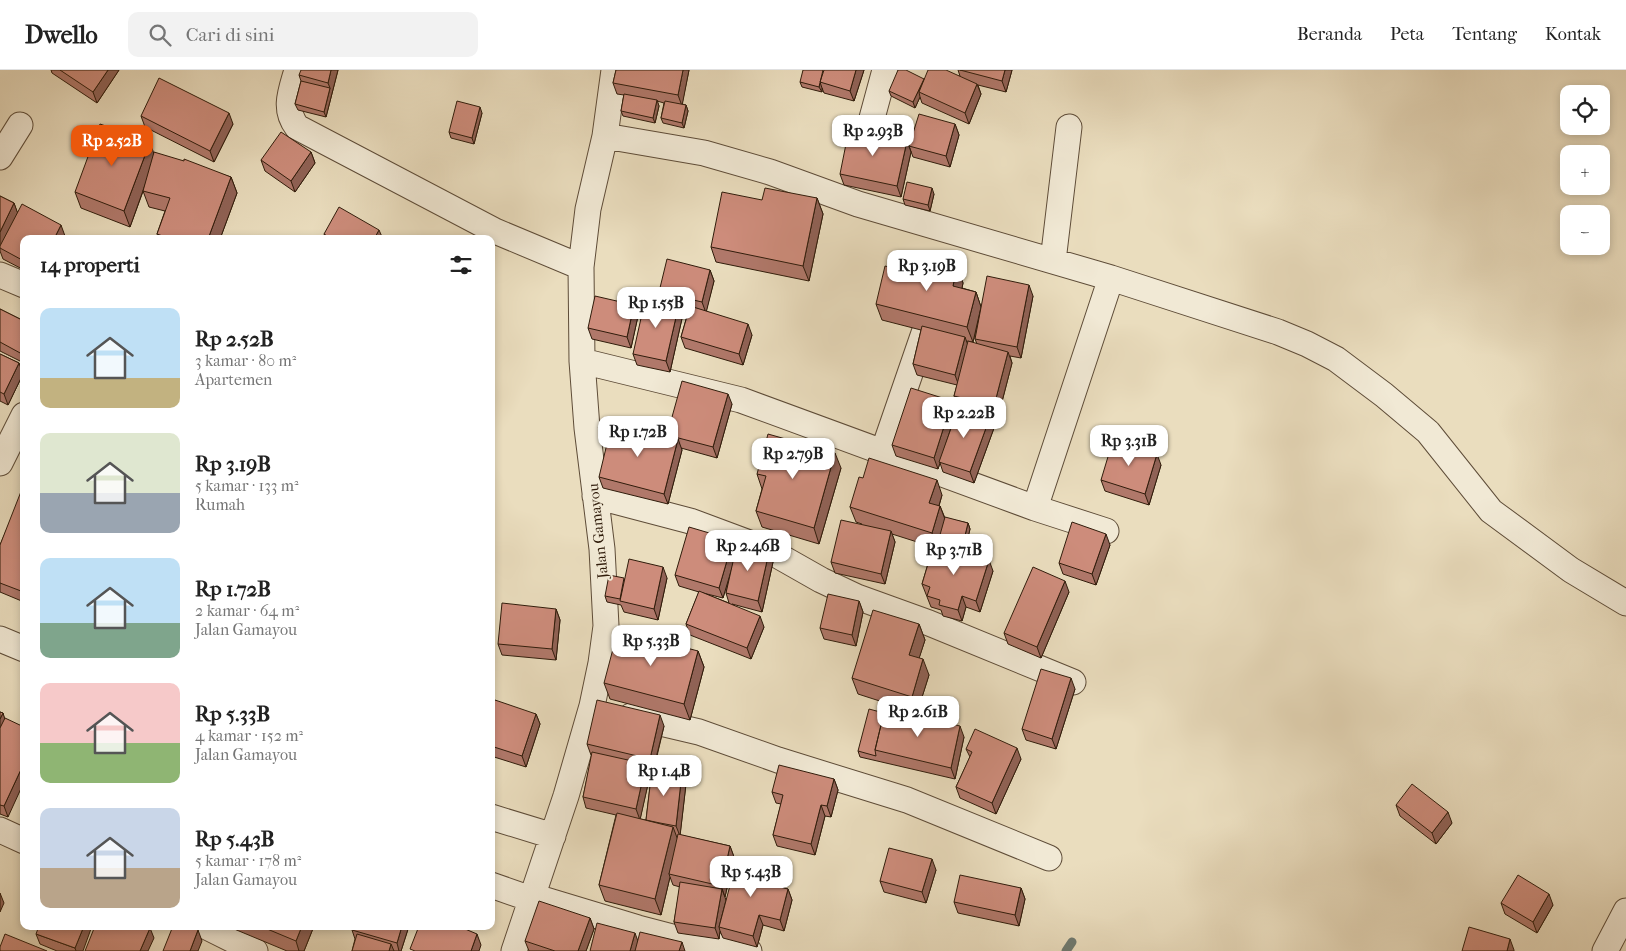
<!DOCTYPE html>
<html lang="id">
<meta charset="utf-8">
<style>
:root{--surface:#fff;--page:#f2f2f2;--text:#222;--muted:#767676;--line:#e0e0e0;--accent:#ea580c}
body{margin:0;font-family:"IM FELL French Canon",serif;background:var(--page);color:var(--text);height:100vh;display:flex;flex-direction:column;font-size:19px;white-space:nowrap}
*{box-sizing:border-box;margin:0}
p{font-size:16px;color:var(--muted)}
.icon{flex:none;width:28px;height:28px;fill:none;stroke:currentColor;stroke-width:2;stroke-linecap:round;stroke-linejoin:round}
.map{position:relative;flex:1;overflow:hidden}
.panel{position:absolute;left:20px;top:165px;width:475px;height:695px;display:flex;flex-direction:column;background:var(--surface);border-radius:10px;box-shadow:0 2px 8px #0003}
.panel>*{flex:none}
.buttons{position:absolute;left:1560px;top:15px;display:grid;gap:10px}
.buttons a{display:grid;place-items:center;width:50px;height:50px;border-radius:10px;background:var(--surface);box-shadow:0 2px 8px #0003;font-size:25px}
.price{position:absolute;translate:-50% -42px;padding:0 11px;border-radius:10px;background:#fff;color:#222;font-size:16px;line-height:32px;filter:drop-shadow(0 1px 2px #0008)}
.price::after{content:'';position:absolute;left:50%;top:30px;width:15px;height:11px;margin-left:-8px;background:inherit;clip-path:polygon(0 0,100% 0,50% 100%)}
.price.on{background:var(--accent);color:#fff}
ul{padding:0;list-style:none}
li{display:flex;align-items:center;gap:15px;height:125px;padding:0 20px}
li span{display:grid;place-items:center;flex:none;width:140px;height:100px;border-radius:10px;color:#555}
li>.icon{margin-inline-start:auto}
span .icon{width:60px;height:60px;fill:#fffc;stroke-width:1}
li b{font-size:21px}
h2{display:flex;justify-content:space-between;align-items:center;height:60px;padding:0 20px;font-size:21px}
header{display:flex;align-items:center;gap:30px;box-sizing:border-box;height:70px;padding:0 25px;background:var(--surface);border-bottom:1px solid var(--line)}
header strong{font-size:24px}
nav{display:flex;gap:28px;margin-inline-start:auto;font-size:18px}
.search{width:350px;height:45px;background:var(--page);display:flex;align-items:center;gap:12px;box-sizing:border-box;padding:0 18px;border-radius:10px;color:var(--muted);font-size:19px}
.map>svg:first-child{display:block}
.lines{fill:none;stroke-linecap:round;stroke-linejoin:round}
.stream{stroke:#6f7b72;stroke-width:9}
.minor-casing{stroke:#5e4c38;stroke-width:27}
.minor{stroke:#f1e9d5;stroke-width:25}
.wall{fill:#b0786a;stroke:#301c0b;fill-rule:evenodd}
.shaded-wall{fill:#906256;stroke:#301c0b}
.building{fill:#cd8c7b;stroke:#301c0b}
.labels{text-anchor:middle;stroke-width:4;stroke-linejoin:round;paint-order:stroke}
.street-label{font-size:15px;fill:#301c0b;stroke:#f1e9d5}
</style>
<header>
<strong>Dwello</strong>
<div class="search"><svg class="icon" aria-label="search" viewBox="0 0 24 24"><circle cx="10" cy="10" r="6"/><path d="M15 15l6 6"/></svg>Cari di sini</div>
<nav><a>Beranda</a><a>Peta</a><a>Tentang</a><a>Kontak</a></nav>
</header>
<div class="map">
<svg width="1626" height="881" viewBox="0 0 1626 881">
<rect width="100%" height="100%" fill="#eaddbe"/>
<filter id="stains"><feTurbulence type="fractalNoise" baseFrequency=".004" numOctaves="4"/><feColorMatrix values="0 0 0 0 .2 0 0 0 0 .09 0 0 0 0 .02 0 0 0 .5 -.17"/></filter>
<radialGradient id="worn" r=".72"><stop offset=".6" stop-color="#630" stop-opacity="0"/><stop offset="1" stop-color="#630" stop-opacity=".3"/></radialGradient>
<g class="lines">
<!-- stream -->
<path class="stream" d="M1066 881 1072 872"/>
<defs>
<path id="minor" d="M297 0C291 21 283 39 297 57L495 161 581 197
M872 48 885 0
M605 66 704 83 770 102 858 134 1111 208 1278 262 1307 274 1336 289 1384 325 1428 362 1491 441 1571 500 1626 533
M0 87 20 55
M1053 191 1069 57
M0 205 24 215
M582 291 741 330 1035 438 1106 461
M883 382 924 263
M0 393 24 345
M595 426 690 451 768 480 821 510 857 527 929 553 1073 612
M1035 438 1111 208
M0 569 24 579
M631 646 699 662 778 690 907 730 1049 788
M491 747 553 766
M0 760 24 771
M491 815 531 829
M532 826 638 858 684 870 749 881
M205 856 255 881
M514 881 566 726 592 636 601 593 606 556 602 479 587 358 582 291 581 197 588 139 605 66 614 0
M1605 881 1626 841"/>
</defs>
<!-- minor casing -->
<use href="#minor" class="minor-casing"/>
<!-- minor -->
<use href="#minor" class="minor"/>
</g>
<!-- wall -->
<path class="wall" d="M51 0H119L97 33 52 3Z
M338 0 326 47 298 40 295 34 301 11 299 5Z
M616 0H689L682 34 686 35 688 41 684 58 663 53 661 48 664 33 657 31 659 36 655 53 623 46 621 41 624 25 617 24 613 13Z
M864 0 854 31 824 23 822 18V22L802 17 800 12Z
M958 0H1012L1006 22 978 15 981 24 969 54 922 33 920 27 915 38 891 26 889 21 924 9 960 6Z
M482 43 474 74 451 68 449 62Z
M141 46 233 54 214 92 145 57Z
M955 54 959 65 950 97 913 87 909 76Z
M907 71 911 82 901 127 844 115 840 104Z
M311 82 315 93 295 122 265 101 261 90Z
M154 84 231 107 237 123 220 169H159L157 164 165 141 149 137 143 121 145 116 130 157 81 138 75 122Z
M934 124 930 141 905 135 903 129Z
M0 126 14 133 17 142 65 166 64 169H24V200L3 189 0 181Z
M817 128 823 144 809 211 716 192 711 177 762 130Z
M324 164 383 169H326Z
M957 197 963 213 962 218 976 222 981 237 1033 226 1021 288 1010 286 1012 293 998 347 968 339 994 358 974 413 943 402 940 393 938 399 896 386 892 375 952 331 956 342 946 372 959 337 954 326 957 315 917 305 913 294 921 260 882 250 876 234ZM981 239 975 269 977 274 968 275 966 271 973 272Z
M710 200 714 211 706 241 752 265 743 295 685 278 681 267 689 239 681 237 683 244 670 302 637 295 633 284 662 230 659 222Z
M0 239 24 251V293L0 281Z
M638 246 631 278 592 269 588 258Z
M0 284 19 293 23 304 8 335 0 331Z
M732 334 717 388 681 378 682 380 668 434 603 418 599 407 668 367 667 365Z
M1161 395 1149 435 1105 421 1101 410Z
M841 398 819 474 762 457 756 441 762 419 757 404Z
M863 408 942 425 939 436H940L945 448 968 453 970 459 964 483 993 501 980 542 966 537 962 551 943 546 941 540 931 537 922 514 933 477 892 464 895 472 885 514 835 503 831 492 862 454 856 452 850 437Z
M24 419V532L0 522V475Z
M733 470 736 479 773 492 762 542 732 534 764 557 751 589 690 565 686 554 699 522 679 516 675 505ZM730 503 726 523 729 533 703 523 723 528Z
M1110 475 1096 515 1063 504 1059 493Z
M667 508 658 550 624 542 621 535 607 532 605 526 625 509Z
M1069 522 1041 588 1008 574 1004 563Z
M859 531 863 542 856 576 824 569 820 558Z
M556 539 560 550 556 590 502 585 498 574Z
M919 554 925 570 919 588 929 605 917 643 858 624 852 608Z
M698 581 704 597 690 650 610 629 604 613Z
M1075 619 1056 679 1026 670 1022 659Z
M0 642 3 643 4 648 8 747 0 744Z
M491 642 536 644 540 654 526 697 491 686Z
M664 656 654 699 686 714 680 765 730 776 734 787 725 827H724L726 830 775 809 774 815 788 819 792 830 784 861 763 855 757 877 723 868 720 861 719 869 678 863 674 852 680 817 673 815 670 807 661 845 605 831 599 815 616 745 586 738 583 727 592 685H591L587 674ZM648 699 652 700 646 750 640 749 650 705Z
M964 667 955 709 860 687 858 681Z
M966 679 1021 689 996 744 960 728 956 717 970 687Z
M834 709 838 720 831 747 825 746 815 785 777 776 773 765 781 734 776 733 772 722Z
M1396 735 1452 753 1436 774 1400 746Z
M936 800 926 833 884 822 880 811Z
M1021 818 1025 829 1019 856 958 843 954 832Z
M1501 833 1553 835 1537 863 1505 844Z
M590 848 594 859 586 881H529L525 871Z
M227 856H314L304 881H287Z
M353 856H409L401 881H352L355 869 352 860Z
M36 864 83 881H57L40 874Z"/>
<!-- shaded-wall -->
<path class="shaded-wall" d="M108 0H119L97 33 93 22Z
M331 0H338L326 47 324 42 330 18 328 13Z
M683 0H689L682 36 678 25Z
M856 0H864L854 31 850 21Z
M1005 0H1012L1006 22 1002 11Z
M924 9 919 22 920 27 915 38 913 32Z
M820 12 822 18V22L819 17Z
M977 14 981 24 969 54 965 43Z
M657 30 659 36 655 53 653 48Z
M686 35 688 41 684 58 682 53Z
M480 37 482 43 474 74 472 68Z
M229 43 233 54 214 92 210 81Z
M955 54 959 65 950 97 946 86Z
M907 71 911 82 901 127 897 116Z
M150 72 155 87 130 157 124 141Z
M311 82 315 93 295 122 291 111Z
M231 107 237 123 220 169H208Z
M932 118 934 124 930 141 928 135Z
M817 128 823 144 809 211 803 196Z
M14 133 18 144 0 178V162Z
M61 155 65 166 64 169H54Z
M379 160 383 169H374Z
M957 197 963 213 959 232 953 216Z
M710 200 714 211 706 243 702 232Z
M1029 215 1033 226 1021 288 1017 277Z
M976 222 981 237 973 272 967 257Z
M679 234 683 244 670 302 666 291Z
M634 235 638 246 631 278 627 267Z
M748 254 752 265 743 295 739 284Z
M965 267 969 278 959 316 955 305Z
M1008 282 1012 293 998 347 994 336Z
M19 293 23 304 8 335 4 324Z
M728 324 732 334 717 388 713 377Z
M952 331 956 342 940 392H939L940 393 938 399 934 388Z
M990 347 994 358 974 413 970 402Z
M678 369 682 380 668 434 664 424Z
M835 383 841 398 819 474 814 458Z
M1157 384 1161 395 1149 435 1145 424Z
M937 410 942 425 935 449 929 433Z
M940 436 946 452 938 472 939 475 938 479 932 463Z
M968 453 970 459 964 484 962 478Z
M891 461 895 472 885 514 881 504Z
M1106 464 1110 475 1096 515 1092 504Z
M733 470 737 481 723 528 719 518Z
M769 482 773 492 762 542 758 531Z
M989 490 993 501 980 542 976 531Z
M663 497 667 508 658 550 654 539Z
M1065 511 1069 522 1041 588 1037 577Z
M24 515V528L21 521Z
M962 526 966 537 962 551 958 540Z
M859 531 863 542 856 576 852 565Z
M556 539 560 550 556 590 552 579Z
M760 546 764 557 751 589 747 578Z
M919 554 925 570 915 601 909 585Z
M698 581 704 597 690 650 684 634Z
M923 589 929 605 917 643 912 627Z
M1071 608 1075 619 1056 679 1052 669Z
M3 643 8 659 0 678V649Z
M536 644 540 654 526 697 522 686Z
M660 645 664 656 653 700 650 689Z
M960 656 964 667 955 709 951 698Z
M1017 678 1021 689 996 744 992 733Z
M24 693V712L8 747 4 736Z
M646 694 650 705 640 750 636 739Z
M682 703 686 714 680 766 676 756Z
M834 709 838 720 831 747 827 736Z
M821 735 825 746 815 785 811 774Z
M1448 742 1452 753 1436 774 1432 763Z
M673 757 679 773 669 804 670 807 661 845 655 829Z
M730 776 734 787 725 827 721 816Z
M932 789 936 800 926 833 922 822Z
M772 798 775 809 771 825 767 814Z
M1021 818 1025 829 1019 856 1015 845Z
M722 819 726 830 719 857 720 861 719 869 715 858Z
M788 819 792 830 784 861 780 850Z
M0 823 4 833 0 842Z
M1549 824 1553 835 1537 863 1533 852Z
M759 845 763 855 757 877 753 866Z
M590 848 594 859 586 881H578Z
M84 856H92L83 881H76L75 878Z
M302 856H314L304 881H299L296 871Z
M402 856H409L401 881H399L397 873Z
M464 856H468L466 863 464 857Z
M150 858 154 868 148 881H140Z
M198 860 202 871 198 881H190Z
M635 863 639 874 637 881H630Z
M477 864 481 875 479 881H471Z
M1510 869 1514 880V881H1507Z
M682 872 685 881H679Z
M391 874 394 881H389Z"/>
<!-- building -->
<path class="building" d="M60 0H108L93 22Z
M301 0H331L328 13 299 5Z
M616 0H683L678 25 613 13Z
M803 0H823L819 17 800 12Z
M824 0H856L850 21 820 12Z
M898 0H906L924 9 913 32 889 21Z
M928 0H946L977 14 965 43 919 22Z
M960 0H1005L1002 11Z
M159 8 229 43 210 81 141 46Z
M301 11 330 18 324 42 295 34Z
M624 24 657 30 653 48 621 41Z
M457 31 480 37 472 68 449 62Z
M665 31 686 35 682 53 661 48Z
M919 44 955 54 946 86 909 76Z
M100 54 150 72 124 141 75 122Z
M849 59 907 71 897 116 840 104Z
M281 62 311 82 291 111 261 90Z
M154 82 184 91V89L231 107 208 169H171L157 164 170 128 143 121Z
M907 112 932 118 928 135 903 129Z
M765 118 817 128 803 196 711 177 722 122 762 130Z
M0 126 14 133 0 162Z
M22 134 61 155 54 169H24V191L0 178V176Z
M339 137 379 160 374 169H332L324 164Z
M913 186 957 197 953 216 976 222 967 257 876 234 885 196 909 202Z
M667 189 710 200 702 232 659 222Z
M987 206 1029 215 1017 277 975 269Z
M595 226 634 235 627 267 588 258Z
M646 226 679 234 666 291 633 284Z
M690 236 748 254 739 284 681 267Z
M0 239 24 251V281L22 284 0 272Z
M922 256 965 267 955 305 913 294Z
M968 271 1008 282 994 336 954 326Z
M0 284 19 293 4 324 0 322Z
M682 311 728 324 713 377 667 365Z
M911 318 952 331 934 388 892 375Z
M959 336 990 347 970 402 939 392Z
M612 353 678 369 664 424 599 407Z
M768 364 835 383 814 458 756 441 766 406 757 404Z
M1113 370 1157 384 1145 424 1101 410Z
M869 388 937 410 929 433 940 436 932 463 850 437 859 407 863 408Z
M22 419H24V515L21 521 0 513V475Z
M945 447 968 453 962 478 938 472Z
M841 450 891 461 881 504 831 492Z
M1072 452 1106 464 1092 504 1059 493Z
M689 457 733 470 719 518 675 505Z
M737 474 769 482 758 531 726 523Z
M934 474 989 490 976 531 962 526 958 540 939 535 940 530 927 526 930 517 922 514Z
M629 489 663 497 654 539 620 531Z
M1033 497 1065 511 1037 577 1004 563Z
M609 505 624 508 620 529 605 526Z
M699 521 760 546 747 578 686 554Z
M828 524 859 531 852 565 820 558Z
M502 533 556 539 552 579 498 574Z
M873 540 919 554 909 585 923 589 912 627 852 608Z
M618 560 698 581 684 634 604 613Z
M1041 599 1071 608 1052 669 1022 659Z
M495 630 536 644 522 686 491 676V642Z
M597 630 660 645 650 689 587 674Z
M885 638 960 656 951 698 875 680Z
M869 639 884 643 875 680 876 686 858 681Z
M0 642 3 643 0 649Z
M5 648 24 657V693L4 736 0 735V658Z
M975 659 1017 678 992 733 956 717 972 682 966 679Z
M592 682 646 694 636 739 583 727Z
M779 695 834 709 827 736 821 735 811 774 773 765 783 725 772 722Z
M652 699 682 703 676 756 660 753 646 750Z
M1412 714 1448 742 1432 763 1396 735Z
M617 743 673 757 655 829 599 815Z
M678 764 730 776 721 816 669 804Z
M889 778 932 789 922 822 880 811Z
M737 789 772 798 767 814 788 819 780 850 759 845 753 866 719 857Z
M960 805 1021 818 1015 845 954 832Z
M1518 805 1549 824 1533 852 1501 833Z
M680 812 722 819 715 858 674 852Z
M539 831 590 848 578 881H555L525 871Z
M597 853 635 863 630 881H590Z
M39 856H84L75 878 36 864Z
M95 856H146L150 858 140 881H85Z
M173 856H188L198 860 190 881H163Z
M260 856H302L296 871Z
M353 856H402L397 873 352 860Z
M419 856H458L477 864 471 881H415L410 879Z
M1469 857 1510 869 1507 881H1462Z
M640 862 682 872 679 881H635Z
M5 864 47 881H0V877Z
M357 864 391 874 389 881H352Z"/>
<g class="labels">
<!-- street labels -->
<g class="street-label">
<text transform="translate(598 461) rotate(-96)" y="5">Jalan Gamayou</text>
</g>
</g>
<rect width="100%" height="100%" filter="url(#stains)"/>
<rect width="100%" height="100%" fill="url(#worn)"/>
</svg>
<div class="buttons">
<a><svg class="icon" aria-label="locate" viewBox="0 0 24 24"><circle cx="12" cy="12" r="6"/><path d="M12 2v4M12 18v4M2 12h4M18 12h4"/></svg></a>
<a>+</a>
<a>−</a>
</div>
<b class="price" style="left:873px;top:87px">Rp 2.93B</b>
<b class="price on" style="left:112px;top:97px">Rp 2.52B</b>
<b class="price" style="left:927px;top:222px">Rp 3.19B</b>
<b class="price" style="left:656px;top:259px">Rp 1.55B</b>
<b class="price" style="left:964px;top:369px">Rp 2.22B</b>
<b class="price" style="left:638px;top:388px">Rp 1.72B</b>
<b class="price" style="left:1129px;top:397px">Rp 3.31B</b>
<b class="price" style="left:793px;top:410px">Rp 2.79B</b>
<b class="price" style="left:748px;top:502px">Rp 2.46B</b>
<b class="price" style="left:954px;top:506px">Rp 3.71B</b>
<b class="price" style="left:651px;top:597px">Rp 5.33B</b>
<b class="price" style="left:918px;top:668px">Rp 2.61B</b>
<b class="price" style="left:664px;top:727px">Rp 1.4B</b>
<b class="price" style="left:751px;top:828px">Rp 5.43B</b>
<section class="panel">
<h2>14 properti<svg class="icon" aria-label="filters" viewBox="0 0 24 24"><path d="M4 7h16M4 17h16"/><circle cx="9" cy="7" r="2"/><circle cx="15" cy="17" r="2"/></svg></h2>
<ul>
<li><span style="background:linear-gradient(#bfe0f5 70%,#c2b280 0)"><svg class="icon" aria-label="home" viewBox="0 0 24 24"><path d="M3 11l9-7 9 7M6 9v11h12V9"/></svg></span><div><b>Rp 2.52B</b><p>3 kamar · 80 m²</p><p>Apartemen</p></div></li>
<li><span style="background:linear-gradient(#dfe7d0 60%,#9aa5b1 0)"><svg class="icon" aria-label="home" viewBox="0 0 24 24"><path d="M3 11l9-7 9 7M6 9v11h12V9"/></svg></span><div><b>Rp 3.19B</b><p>5 kamar · 133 m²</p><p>Rumah</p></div></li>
<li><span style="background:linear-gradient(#bfe0f5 65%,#7fa58c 0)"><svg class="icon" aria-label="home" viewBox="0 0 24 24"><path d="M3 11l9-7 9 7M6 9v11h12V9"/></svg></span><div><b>Rp 1.72B</b><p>2 kamar · 64 m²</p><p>Jalan Gamayou</p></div></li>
<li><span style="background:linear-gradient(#f6c9c9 60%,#8fb573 0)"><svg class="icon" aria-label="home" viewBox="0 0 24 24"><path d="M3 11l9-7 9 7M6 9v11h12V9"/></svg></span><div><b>Rp 5.33B</b><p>4 kamar · 152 m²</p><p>Jalan Gamayou</p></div></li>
<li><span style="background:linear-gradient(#c9d6e8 60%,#b9a48a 0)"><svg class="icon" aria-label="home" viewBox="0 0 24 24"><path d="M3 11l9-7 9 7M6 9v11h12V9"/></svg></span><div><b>Rp 5.43B</b><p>5 kamar · 178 m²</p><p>Jalan Gamayou</p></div></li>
</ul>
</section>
</div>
